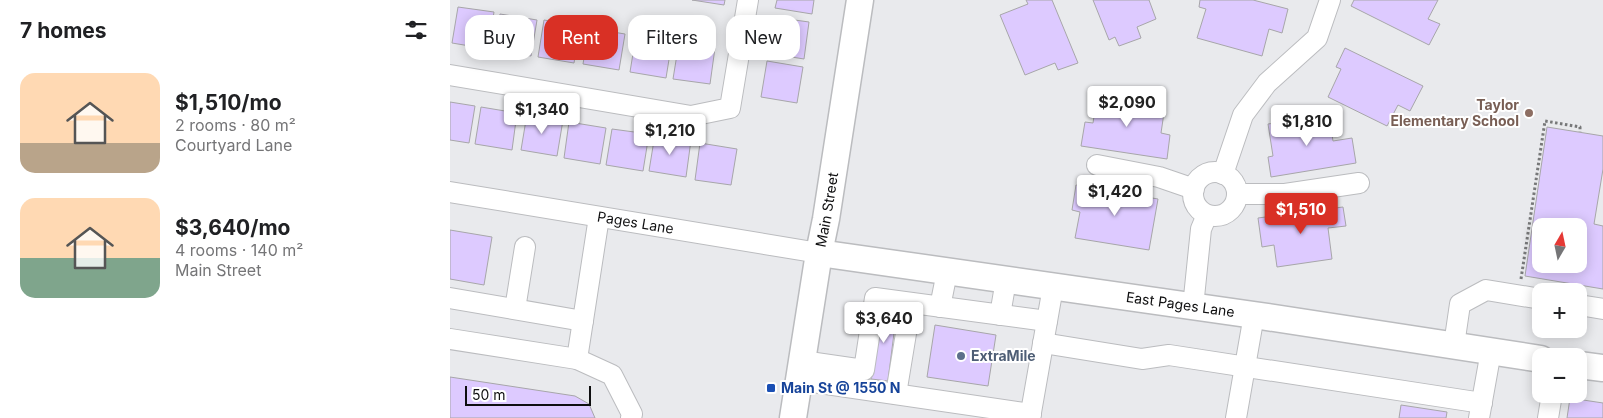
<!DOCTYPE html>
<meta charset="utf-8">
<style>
:root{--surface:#fff;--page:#f2f2f2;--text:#202124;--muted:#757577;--accent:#d93025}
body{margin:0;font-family:Inter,sans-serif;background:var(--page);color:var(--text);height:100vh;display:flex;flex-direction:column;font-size:19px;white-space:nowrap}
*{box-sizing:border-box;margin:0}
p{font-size:16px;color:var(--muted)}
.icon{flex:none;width:28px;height:28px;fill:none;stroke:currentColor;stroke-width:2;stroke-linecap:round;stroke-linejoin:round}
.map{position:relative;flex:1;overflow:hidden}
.panel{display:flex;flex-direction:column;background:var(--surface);width:450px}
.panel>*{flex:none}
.top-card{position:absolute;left:15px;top:15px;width:475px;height:45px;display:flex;gap:10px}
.needle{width:32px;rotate:9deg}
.tools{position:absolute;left:1082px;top:218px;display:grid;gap:10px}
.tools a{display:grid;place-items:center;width:55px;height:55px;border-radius:10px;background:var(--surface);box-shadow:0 2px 12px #0003;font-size:25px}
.scale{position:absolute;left:15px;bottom:12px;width:126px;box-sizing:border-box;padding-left:5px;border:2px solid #0f0f10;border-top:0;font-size:14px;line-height:18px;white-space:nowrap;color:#0f0f10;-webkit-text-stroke:4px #fff;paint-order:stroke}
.price{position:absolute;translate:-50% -42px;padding:0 11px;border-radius:5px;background:#fff;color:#222;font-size:16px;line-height:32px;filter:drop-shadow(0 1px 2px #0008)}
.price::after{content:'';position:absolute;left:50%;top:30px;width:15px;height:11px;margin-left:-8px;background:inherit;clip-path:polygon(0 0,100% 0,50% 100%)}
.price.on{background:var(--accent);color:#fff}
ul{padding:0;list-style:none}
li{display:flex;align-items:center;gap:15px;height:125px;padding:0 20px}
li span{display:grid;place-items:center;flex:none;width:140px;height:100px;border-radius:15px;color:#555}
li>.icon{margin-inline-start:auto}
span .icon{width:60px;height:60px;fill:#fffc;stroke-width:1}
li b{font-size:21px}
h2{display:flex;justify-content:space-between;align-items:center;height:60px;padding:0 20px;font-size:21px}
.pill{padding:0 18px;border-radius:15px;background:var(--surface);box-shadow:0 2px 12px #0003;font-size:18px;line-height:45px}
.pill.on{background:var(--accent);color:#fff}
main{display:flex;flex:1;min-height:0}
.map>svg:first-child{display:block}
.building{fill:#ddcaff;stroke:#a7a6a9;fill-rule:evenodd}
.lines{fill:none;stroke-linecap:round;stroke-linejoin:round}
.minor-casing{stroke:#bbbcbf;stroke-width:22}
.major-casing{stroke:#bbbcbf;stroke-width:29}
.path{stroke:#777879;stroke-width:3;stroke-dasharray:2.5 2.5;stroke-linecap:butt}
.minor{stroke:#fff;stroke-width:20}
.major{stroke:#fff;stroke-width:26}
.education-dot{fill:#8d6e63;stroke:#fff;stroke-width:2}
.service-dot{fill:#5c6f8a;stroke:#fff;stroke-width:2}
.transit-dot{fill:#1a4fb4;stroke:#fff;stroke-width:2}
.labels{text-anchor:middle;stroke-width:4;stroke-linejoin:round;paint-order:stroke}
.education-label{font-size:14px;font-weight:bold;fill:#785e54;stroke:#fff;text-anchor:end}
.street-label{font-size:14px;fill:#0f0f10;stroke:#fff}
.service-label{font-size:14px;font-weight:bold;fill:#4e5e75;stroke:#fff;text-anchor:start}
.transit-label{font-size:14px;font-weight:bold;fill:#164399;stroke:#fff;text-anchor:start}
</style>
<main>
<section class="panel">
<h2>7 homes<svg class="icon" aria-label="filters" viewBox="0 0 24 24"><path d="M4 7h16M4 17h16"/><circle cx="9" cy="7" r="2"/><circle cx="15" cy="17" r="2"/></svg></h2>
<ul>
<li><span style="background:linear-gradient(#ffd9b3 70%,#b9a48a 0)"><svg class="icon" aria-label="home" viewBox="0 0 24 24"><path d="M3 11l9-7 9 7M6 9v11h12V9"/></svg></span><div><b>$1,510/mo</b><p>2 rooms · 80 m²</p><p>Courtyard Lane</p></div></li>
<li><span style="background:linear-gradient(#ffd9b3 60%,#7fa58c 0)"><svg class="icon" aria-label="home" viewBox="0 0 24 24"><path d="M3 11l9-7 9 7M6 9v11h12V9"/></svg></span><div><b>$3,640/mo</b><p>4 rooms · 140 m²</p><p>Main Street</p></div></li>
</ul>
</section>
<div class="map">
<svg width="1153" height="418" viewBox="0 0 1153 418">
<rect width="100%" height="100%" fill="#e9eaed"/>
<!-- building -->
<path class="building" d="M242 0H275L274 5Z
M327 0H364L362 14 325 8Z
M576 0H602L628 63 608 70 605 63 575 75 550 15 578 4Z
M643 0H699L706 19 687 27 691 38 669 46 665 37 659 40Z
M750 0H803L838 9 832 33 819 29 812 56 747 38 756 9 749 7Z
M904 0H988L978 19 990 24 979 45 901 6Z
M8 7 44 12 38 49 2 43Z
M50 14 87 20 81 56 44 50Z
M323 17 359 22 354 59 317 53Z
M94 20 130 26 124 63 88 57Z
M139 28 175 34 169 70 133 64Z
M186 35 222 41 216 78 180 72Z
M229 42 265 48 260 84 223 79Z
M895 48 973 86 960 111 948 105 937 126 878 97 891 69 886 67Z
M317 61 353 67 347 103 311 97Z
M647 96 715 106 711 133 720 135 717 159 631 146 635 122 643 123Z
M0 102 25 106 19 143 0 140Z
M31 107 67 113 62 150 25 144Z
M77 114 113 120 107 156 71 150Z
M879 115 883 141 902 138 906 163 821 177 818 157 823 156 818 124Z
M119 122 156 128 150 164 114 158Z
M1097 127 1153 136V169L1144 224 1153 226V289L1075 276ZM1091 226H1129V264H1091Z
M162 129 199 134 193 171 156 165Z
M205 134 241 140 236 177 199 171Z
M250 143 287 149 281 185 245 180Z
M626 185 708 199 699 250 625 238 630 212 622 210Z
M893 207 896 226 878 228 882 259 827 267 824 245 812 247 808 218Z
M0 230 42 237 34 285 0 279Z
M430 307 447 309 438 381 421 379Z
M485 325 546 335 538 386 477 377Z
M0 377 125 396 139 404 145 418H0Z
M1120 398 1153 403V418H1117Z
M951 405 997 412 996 418H949Z"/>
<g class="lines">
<defs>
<g id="minor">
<path d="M0 75 241 116 280 108 298 0"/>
<path d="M647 165 709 177 744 189"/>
<circle cx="765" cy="194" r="22"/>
<path d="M773 174 793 115 817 83 867 38 880 0"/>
<path id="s1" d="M0 192 369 253"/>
<path d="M787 194H835L909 183"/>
<path d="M0 298 133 321"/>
<path d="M1129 305 1153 309"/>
<path d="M490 307 497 272"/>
<path d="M743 307 751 229 757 215"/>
<path d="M65 309 75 247"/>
<path d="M550 315 556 280"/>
<path d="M0 339 127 359 149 217"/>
<path d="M593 343 692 359 719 355 1032 403"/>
<path d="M1004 345 1010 304 1036 290 1091 299"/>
<path d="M127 359 162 375 182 414 181 418"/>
<path d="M352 361 414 370 425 298 597 321"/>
<path d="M349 380 581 414"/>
<path d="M446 394 461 303"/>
<path d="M580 418 603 287"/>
<path d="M786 418 804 315"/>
<path d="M1029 418 1041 351"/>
<path d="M1098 418 1102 394"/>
</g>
<g id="major">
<path id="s2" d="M369 253 804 315 1091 359"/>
<path d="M1129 365 1153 368"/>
<path id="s3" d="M343 418 369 253 376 219 410 0"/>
</g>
</defs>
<!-- minor casing -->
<use href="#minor" class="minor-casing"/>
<!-- major casing -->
<use href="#major" class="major-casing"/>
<!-- path -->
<path class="path" d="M1071 279 1095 121 1130 127V132"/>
<!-- minor -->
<use href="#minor" class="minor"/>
<!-- major -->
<use href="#major" class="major"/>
</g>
<!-- markers -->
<circle class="education-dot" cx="1079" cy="113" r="5"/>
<circle class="service-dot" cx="511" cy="356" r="5"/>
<rect class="transit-dot" x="316" y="383" width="10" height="10" rx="2.5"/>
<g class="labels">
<!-- education labels -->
<g class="education-label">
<text x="1069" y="110">Taylor<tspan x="1069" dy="16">Elementary School</tspan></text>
</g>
<!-- street labels -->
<g class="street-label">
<text dy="5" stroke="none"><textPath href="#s3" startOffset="211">Main Street</textPath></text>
<text dy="5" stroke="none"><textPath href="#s1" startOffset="188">Pages Lane</textPath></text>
<text dy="5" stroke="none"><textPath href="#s2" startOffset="365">East Pages Lane</textPath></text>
</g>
<!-- service labels -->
<g class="service-label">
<text x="521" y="361">ExtraMile</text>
</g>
<!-- transit labels -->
<g class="transit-label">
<text x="331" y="393">Main St @ 1550 N</text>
</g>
</g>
</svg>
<div class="tools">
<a><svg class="needle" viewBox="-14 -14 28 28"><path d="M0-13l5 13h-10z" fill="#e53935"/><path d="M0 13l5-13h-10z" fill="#757577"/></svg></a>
<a>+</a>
<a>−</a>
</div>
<div class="scale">50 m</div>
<b class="price" style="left:677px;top:128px">$2,090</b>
<b class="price" style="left:92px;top:135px">$1,340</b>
<b class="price" style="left:857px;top:147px">$1,810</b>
<b class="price" style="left:220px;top:156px">$1,210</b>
<b class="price" style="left:665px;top:217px">$1,420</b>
<b class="price on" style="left:851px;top:235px">$1,510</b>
<b class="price" style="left:434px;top:344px">$3,640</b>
<div class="top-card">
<a class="pill">Buy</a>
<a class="pill on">Rent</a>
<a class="pill">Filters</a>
<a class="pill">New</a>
</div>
</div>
</main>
